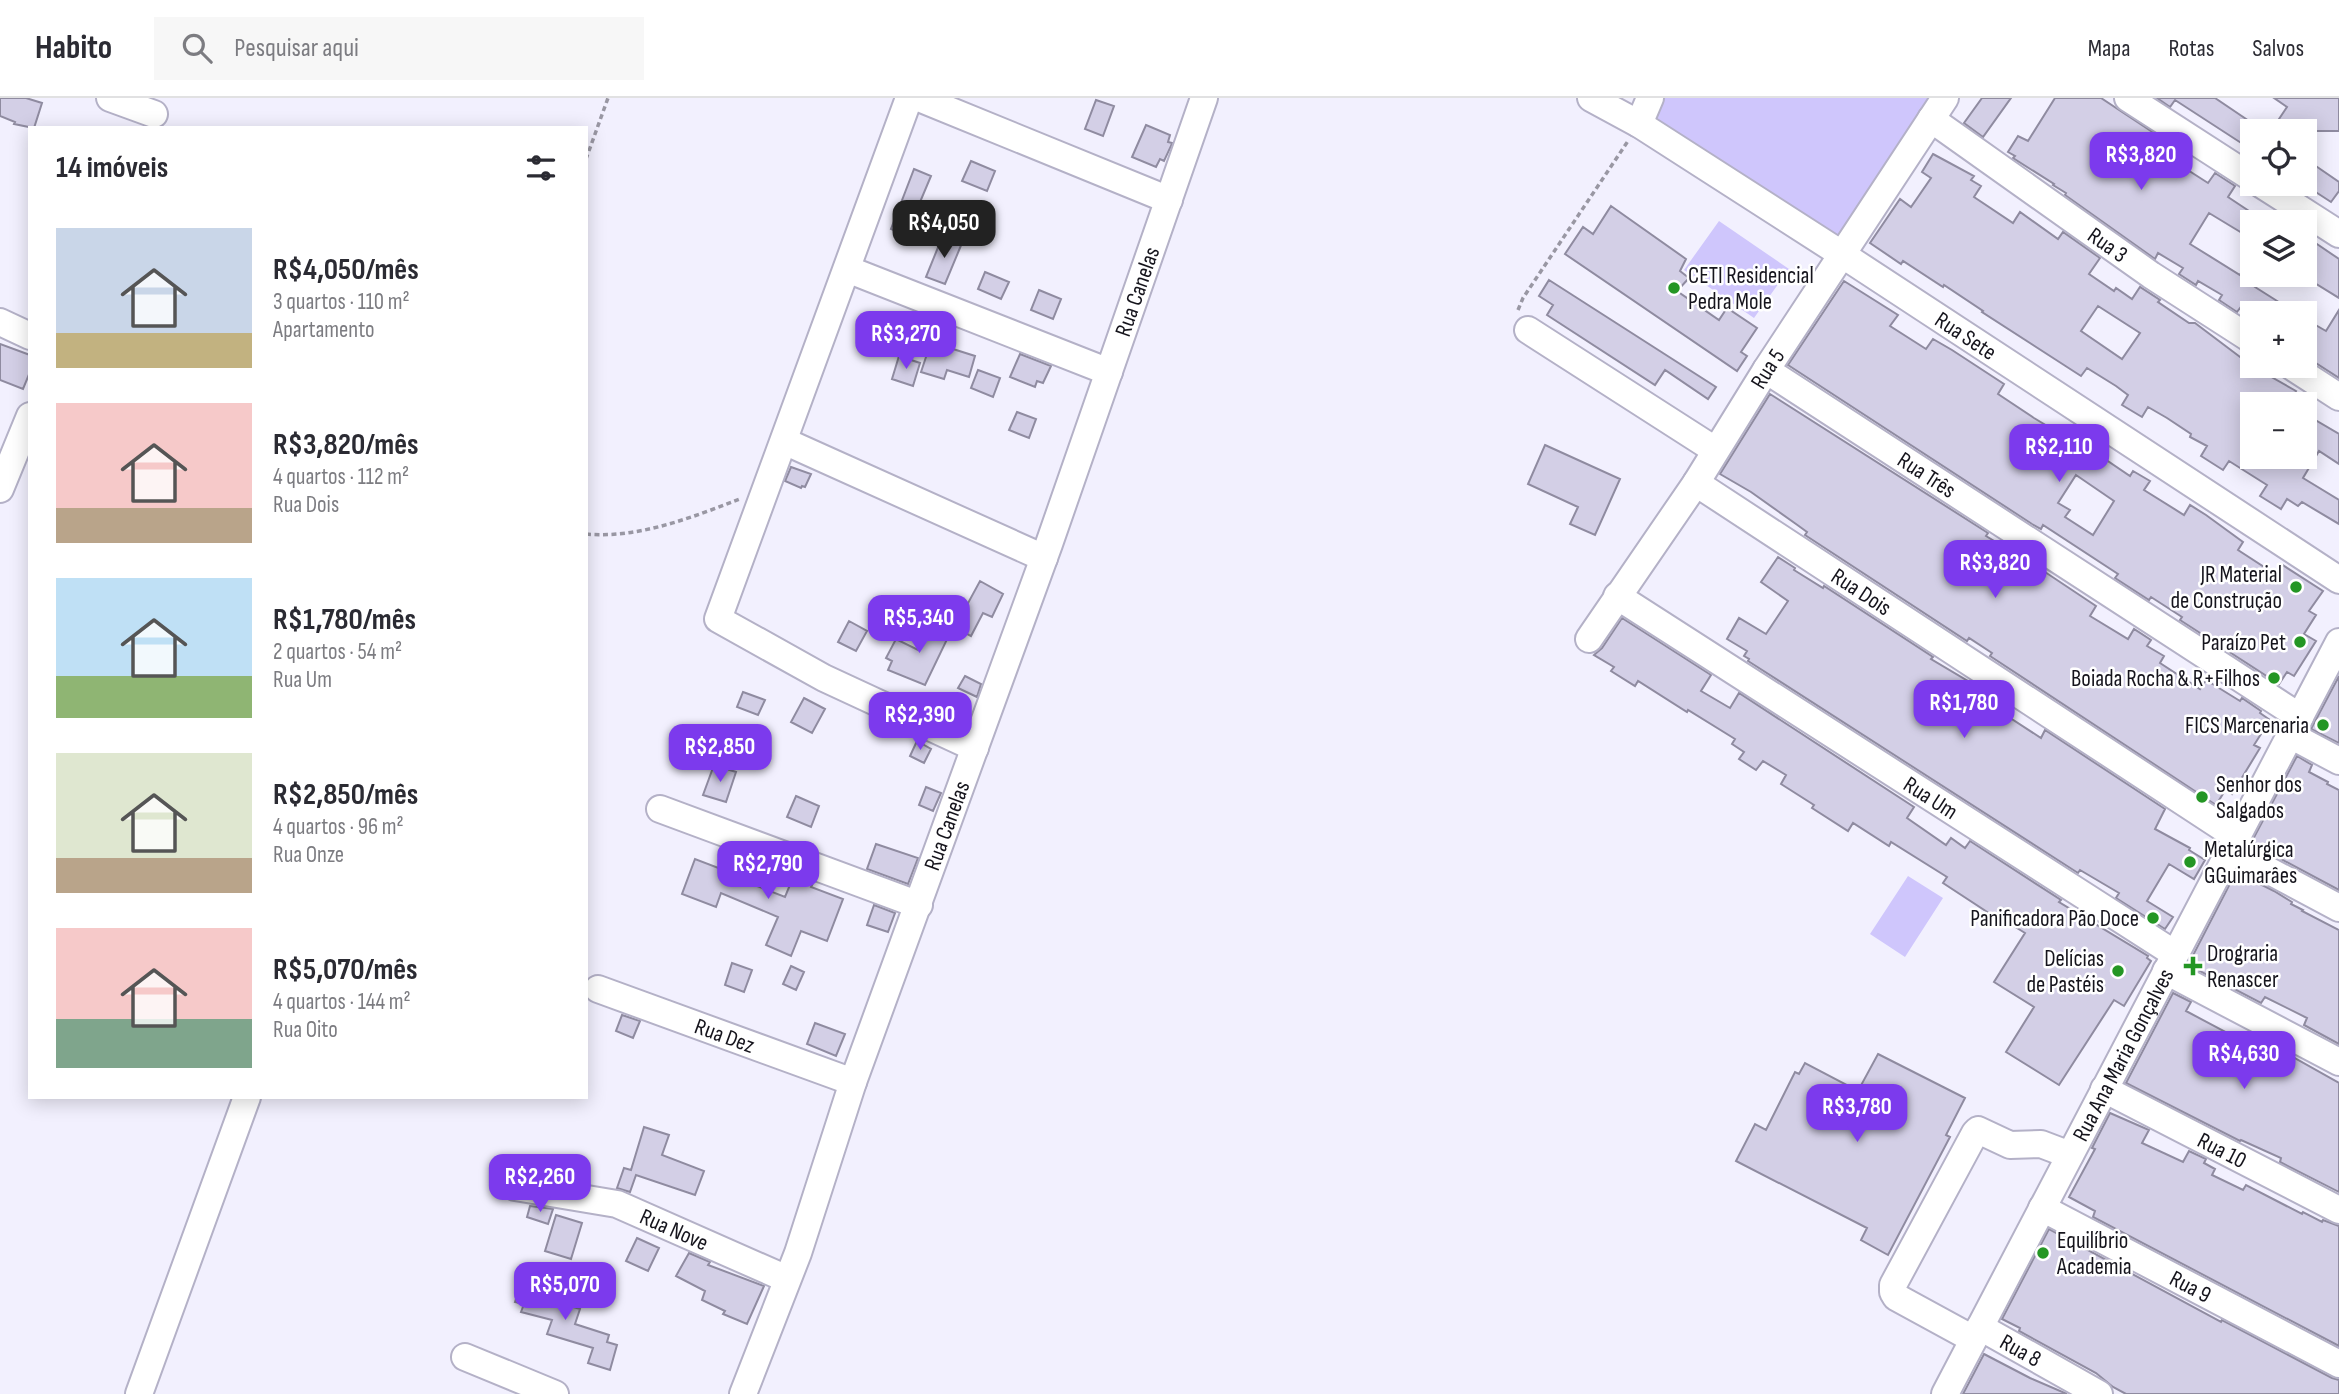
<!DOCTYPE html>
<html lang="pt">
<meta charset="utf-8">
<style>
:root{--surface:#fff;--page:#f7f7f7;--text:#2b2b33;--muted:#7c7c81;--line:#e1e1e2;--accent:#7c3aed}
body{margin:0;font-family:"Sofia Sans Condensed",sans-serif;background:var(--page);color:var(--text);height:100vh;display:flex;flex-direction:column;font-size:26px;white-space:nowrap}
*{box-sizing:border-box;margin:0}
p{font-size:23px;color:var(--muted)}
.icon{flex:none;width:38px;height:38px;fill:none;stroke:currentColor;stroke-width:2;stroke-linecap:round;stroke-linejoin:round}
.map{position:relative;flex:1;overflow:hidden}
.details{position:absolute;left:28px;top:28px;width:560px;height:973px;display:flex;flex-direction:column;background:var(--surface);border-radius:0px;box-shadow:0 4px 18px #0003}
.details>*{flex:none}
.controls{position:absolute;left:2240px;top:21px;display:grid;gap:14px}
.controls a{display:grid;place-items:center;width:77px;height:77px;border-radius:0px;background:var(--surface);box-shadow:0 4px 18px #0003;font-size:35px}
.price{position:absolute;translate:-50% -60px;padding:0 16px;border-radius:14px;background:var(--accent);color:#fff;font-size:23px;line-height:46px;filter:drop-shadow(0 2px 4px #0008)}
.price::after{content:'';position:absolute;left:50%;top:42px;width:21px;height:16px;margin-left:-10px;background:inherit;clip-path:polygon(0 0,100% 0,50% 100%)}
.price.current{background:#222;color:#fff}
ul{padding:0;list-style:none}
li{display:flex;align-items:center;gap:21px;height:175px;padding:0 28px}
li span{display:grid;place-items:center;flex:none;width:196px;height:140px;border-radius:0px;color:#555}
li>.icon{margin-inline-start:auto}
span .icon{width:84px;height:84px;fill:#fffc;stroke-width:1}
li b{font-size:30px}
h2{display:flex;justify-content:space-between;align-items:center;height:84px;padding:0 28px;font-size:30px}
header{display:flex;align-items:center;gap:42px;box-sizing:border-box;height:98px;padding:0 35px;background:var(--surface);border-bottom:2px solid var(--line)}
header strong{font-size:33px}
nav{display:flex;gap:38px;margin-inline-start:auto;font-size:24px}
.search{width:490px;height:63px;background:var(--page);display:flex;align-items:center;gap:18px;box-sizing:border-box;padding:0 24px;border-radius:0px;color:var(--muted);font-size:26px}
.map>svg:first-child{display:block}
.green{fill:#cfc6fc}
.building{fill:#d3cfe6;stroke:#8f8ba0;stroke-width:2;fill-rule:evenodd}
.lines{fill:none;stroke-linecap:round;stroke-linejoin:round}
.minor-casing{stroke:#b4b1c7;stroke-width:30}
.path{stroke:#9997a3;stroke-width:3.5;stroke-dasharray:5 3.5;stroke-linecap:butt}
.minor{stroke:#fff;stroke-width:26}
.poi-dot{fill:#249624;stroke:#fff;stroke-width:2.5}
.labels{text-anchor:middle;stroke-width:5;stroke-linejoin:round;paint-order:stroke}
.street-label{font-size:23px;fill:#15141c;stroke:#fff}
.poi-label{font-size:23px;fill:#15141c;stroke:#fff;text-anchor:end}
</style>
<header>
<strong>Habito</strong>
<div class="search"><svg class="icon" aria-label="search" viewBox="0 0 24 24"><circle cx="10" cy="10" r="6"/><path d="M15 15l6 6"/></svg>Pesquisar aqui</div>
<nav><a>Mapa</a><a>Rotas</a><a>Salvos</a></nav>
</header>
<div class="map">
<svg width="2339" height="1296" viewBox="0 0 2339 1296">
<rect width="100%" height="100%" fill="#f2f0fe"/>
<!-- green -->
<path class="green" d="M1660 0H1939L1841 147 1651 23Z
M1719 123 1789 171 1754 220 1684 172Z
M1908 778 1943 800 1905 859 1870 836Z"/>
<!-- building -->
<path class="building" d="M0 0H26L42 5 34 30 14 26 15 24 0 18Z
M1982 0H2011L1983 39 1964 25Z
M2055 0H2101L2187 57 2180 67 2208 85 2215 75 2235 88 2228 99 2252 115V141L2209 115 2190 146 2240 177 2252 157V177H2262L2255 189 2296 215H2248L2240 210 2237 214 2219 202 2222 197 2198 183 2196 187 2179 176 2183 170 2158 155 2155 161 2065 97 2066 95 2053 87 2054 86 2013 60 2015 58 2008 54 2018 38 2028 43Z
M2157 0H2215L2252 25V52L2175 2 2170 9Z
M2274 0H2339V33H2271L2287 9Z
M1096 2 1114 8 1103 38 1085 31Z
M1146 27 1170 37 1168 44 1172 45 1171 48 1164 63 1160 61 1156 69 1132 59Z
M1933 56 1974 78 1971 82 1981 88 1974 99 2013 125 2020 114 2058 141 2063 134 2100 160 2089 176 2114 193 2116 190 2132 201 2140 189 2160 202 2158 204 2189 225H2195L2252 268 2296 293 2288 306H2252V359H2305V316L2339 336V366L2319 353 2303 380 2339 402V426L2302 404 2298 408 2287 401 2281 411 2260 398 2267 387 2229 363 2223 372 2201 358 2207 348 2190 339 2191 336 2167 320 2148 309 2142 319 2122 307 2128 297 2116 288 2087 270 2081 278 1982 214 1983 213 1944 187 1943 189 1903 163 1901 166 1870 145 1900 101 1911 109 1931 80 1922 74ZM2098 208 2140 235 2122 261 2081 233Z
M971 63 995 73 987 93 962 83Z
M2310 64 2339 84V93L2331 104 2305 87V71Z
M914 71 931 78 912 123 916 124 909 139 891 131Z
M1611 108 1686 161 1680 173 1689 180 1677 193 1719 222 1727 210 1757 230 1741 254 1747 258 1737 273 1565 156 1583 129 1593 136Z
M943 137 962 145 945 186 926 179Z
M2314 144 2339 161V200L2305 179V157Z
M985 174 1009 184 1001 201 978 191Z
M1549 182 1716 289 1708 301 1665 272 1655 287 1547 217 1553 207 1539 198Z
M1844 183 1898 217 1890 228 1926 251 1933 241 1952 252 2004 286 1998 296 2034 320 2092 355 2093 353 2130 378 2133 373 2150 383 2144 392 2184 417 2190 407 2206 417 2243 444 2238 452 2275 476 2281 466 2323 493 2309 513 2316 517 2304 536 2316 543 2294 578 2287 574 2279 586 2180 522 2182 519 2151 499 2149 502 2115 480 2118 476 2043 427 2041 431 2032 426 1788 267ZM2076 377 2114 403 2093 437 2065 419 2070 412 2058 405Z
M1039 192 1061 201 1053 221 1031 212Z
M2339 212V280L2305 258V221L2326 233Z
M931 244 975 258 969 279 947 272 944 281 921 274Z
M0 246 30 257V274L23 291 0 282Z
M1020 256 1051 268 1043 285 1037 283 1035 289 1010 279Z
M899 258 920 265 913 288 892 281Z
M978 272 1000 280 993 299 971 290Z
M1770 296 1988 435 1986 438 2042 472 2096 508 2090 518 2128 541 2134 531 2151 542 2147 548 2164 558 2160 565 2200 591 2206 582 2240 603 2242 600 2261 613 2260 615 2270 622 2254 647 2260 650 2232 696 2226 691 2216 707 1990 558 1992 555 1969 540 1967 543 1805 437 1807 434 1796 426 1751 394 1720 376Z
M1017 314 1036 321 1029 340 1009 332Z
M1545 347 1620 381 1595 437 1570 426 1578 409 1528 386Z
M791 369 811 376 805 389 802 388 801 390 785 383Z
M1778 459 1795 470 1794 472 1823 490 1824 488 1933 559 1931 561 1988 595 1985 601 2001 614 2041 640 2045 632 2165 711 2155 731 2190 750 2189 752 2205 762 2194 781 2169 766 2147 803 2173 819 2165 831 2116 800 2119 795 2080 772 2078 775 1748 563 1749 561 1744 558 1747 553 1727 541 1739 520 1766 536 1788 503 1761 484Z
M980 483 1003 496 992 519 983 515 971 538 955 529Z
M878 513 898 523 890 540 870 530Z
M1622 520 1711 577 1701 593 1730 610 1739 595 1914 709 1907 720 1946 747 1951 740 1965 750 1970 743 2061 802 2059 804 2148 858 2147 860 2151 863 2124 908 2114 902 2059 987 2006 954 2034 909 1994 884 2025 835 1999 819 1998 821 1943 785 1947 779 1891 744 1889 748 1853 725 1848 733 1812 710 1814 707 1781 686 1786 677 1763 663 1756 672 1739 661 1744 654 1732 646 1735 641 1688 612 1687 614 1638 583 1635 588 1611 573 1614 569 1594 557 1602 550Z
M935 522 952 531 925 587 888 572 892 563 886 560 896 541 918 552Z
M849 523 867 533 856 553 838 544Z
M965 578 981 586 977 599 958 590Z
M2339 578V645L2311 631Z
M743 594 765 602 758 617 737 609Z
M804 600 825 611 812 635 791 624Z
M917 643 931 651 924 665 910 658Z
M2297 658 2312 667 2309 674 2328 684 2327 686 2339 692V792L2251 745Z
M714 667 736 674 726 704 703 697Z
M926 689 941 695 933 713 919 707Z
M796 698 819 708 811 729 787 719Z
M876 746 918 760 908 786 867 771Z
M741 758 765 767 757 788 785 799 794 777 813 785 811 789 843 801 827 843 801 833 791 858 766 847 778 819 721 795 716 809 682 796 695 761 734 776Z
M2236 774 2274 793 2292 804 2291 806 2303 812 2302 813 2339 832V946L2304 927 2307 920 2265 899 2261 905 2188 867Z
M874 807 895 815 888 834 867 827Z
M732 865 752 872 744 894 725 887Z
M791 868 804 874 796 892 783 886Z
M2173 895 2191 904 2186 913 2263 954 2268 945 2339 985V1094L2280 1064 2281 1060 2241 1042 2240 1043 2126 985Z
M622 917 640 923 633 940 616 933Z
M815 925 845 936 836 958 807 946Z
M1878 956 1965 1000 1946 1037 1950 1039 1888 1157 1861 1142 1867 1130 1736 1063 1755 1026 1766 1032 1795 974 1799 976 1805 965 1858 993Z
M2110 1015 2149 1032 2142 1045 2183 1064 2189 1053 2206 1061 2204 1065 2215 1071 2212 1077 2243 1092 2246 1087 2302 1116 2303 1114 2322 1124 2323 1122 2339 1128V1248L2093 1119 2095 1113 2069 1099 2095 1051 2092 1050Z
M644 1029 669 1037 662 1057 704 1073 695 1097 636 1077 630 1094 617 1090 624 1070 631 1072Z
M530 1108 553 1111 548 1126 527 1119Z
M556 1117 582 1125 571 1161 545 1153Z
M2049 1131 2221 1224 2222 1222 2332 1280 2339 1282V1296H2126L2113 1289 2096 1275 2019 1233 2020 1230 2002 1221Z
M637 1140 659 1150 648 1173 626 1163Z
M689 1155 710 1164 708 1167 764 1188 747 1226 723 1216 725 1213 702 1202 705 1193 676 1178Z
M530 1183 558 1191 554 1203 580 1211 575 1226 609 1237 607 1244 617 1247 610 1272 588 1265 593 1250 547 1236 552 1222 521 1214 524 1206 515 1204 521 1185 529 1188Z
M1984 1256 2030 1280 2067 1296H1963Z"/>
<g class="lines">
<defs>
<g id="minor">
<path d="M110 0 154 16"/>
<path d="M909 0 718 521 824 580 975 650"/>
<path d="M919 0 1169 102"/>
<path id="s1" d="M1591 0 1639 26 1843 157 2339 482"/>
<path d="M2128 0 2252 80"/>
<path id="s2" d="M1931 21 2151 177 2252 242"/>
<path d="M1639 26 1650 0"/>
<path d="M2261 86 2339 136"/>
<path d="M847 171 1109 274"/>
<path d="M0 224 30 238"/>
<path d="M1528 232 1715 352"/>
<path d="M2291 268 2339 299"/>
<path id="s3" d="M1766 272 2300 619"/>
<path d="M784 343 1044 460"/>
<path id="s4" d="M1696 385 2237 739"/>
<path d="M0 391 30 318"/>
<path id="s5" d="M1617 498 2175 856"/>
<path id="s6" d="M1589 541 1696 385 1766 272 1945 0"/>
<path d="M2290 637 2339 663"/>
<path d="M660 711 919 807"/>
<path d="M2230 752 2339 810"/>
<path d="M2166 873 2339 964"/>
<path id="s7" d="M598 891 853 984"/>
<path id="s8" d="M2104 991 2339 1112"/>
<path id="s9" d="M515 1089 617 1106 787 1181"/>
<path id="s10" d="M2042 1110 2339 1266"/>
<path id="s11" d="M1980 1229 2099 1296"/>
<path d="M1973 1241 1896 1199 1893 1194V1187L1975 1035 1978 1032 2010 1047 2041 1046 2070 1057"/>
<path d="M465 1259 555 1296"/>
<path d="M139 1296 247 999"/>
<path id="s12" d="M743 1296 798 1155 853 984 1049 446 1204 0"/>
<path id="s13" d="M1945 1296 2339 544"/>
</g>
</defs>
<!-- minor casing -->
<use href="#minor" class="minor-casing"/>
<!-- path -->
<path class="path" d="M586 61 608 0
M1518 212 1523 200 1628 43
M586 436C638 441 693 419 740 401"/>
<!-- minor -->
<use href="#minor" class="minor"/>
</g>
<!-- markers -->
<g class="poi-dot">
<circle cx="1674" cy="190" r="7"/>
<circle cx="2296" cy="489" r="7"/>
<circle cx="2300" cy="544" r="7"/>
<circle cx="2274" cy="580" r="7"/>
<circle cx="2323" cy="627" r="7"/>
<circle cx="2202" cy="699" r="7"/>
<circle cx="2190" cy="764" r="7"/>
<circle cx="2153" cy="820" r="7"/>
<path d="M2189.5 857.5h7v7h7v7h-7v7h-7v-7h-7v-7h7z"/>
<circle cx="2118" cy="873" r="7"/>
<circle cx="2043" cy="1155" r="7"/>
</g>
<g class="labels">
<!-- street labels -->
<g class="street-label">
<text dy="8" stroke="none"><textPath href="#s2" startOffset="217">Rua 3</textPath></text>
<text dy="8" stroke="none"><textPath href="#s12" startOffset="1171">Rua Canelas</textPath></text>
<text dy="8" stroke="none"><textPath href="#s1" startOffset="444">Rua Sete</textPath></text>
<text dy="8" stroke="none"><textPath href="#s6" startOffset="324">Rua 5</textPath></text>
<text dy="8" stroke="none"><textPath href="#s3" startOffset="192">Rua Três</textPath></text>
<text dy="8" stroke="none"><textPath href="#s4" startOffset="198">Rua Dois</textPath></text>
<text dy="8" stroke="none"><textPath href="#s5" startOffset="373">Rua Um</textPath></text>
<text dy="8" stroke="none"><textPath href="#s12" startOffset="604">Rua Canelas</textPath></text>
<text dy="8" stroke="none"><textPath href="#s7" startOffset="135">Rua Dez</textPath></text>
<text dy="8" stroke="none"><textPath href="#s13" startOffset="383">Rua Ana Maria Gonçalves</textPath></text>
<text dy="8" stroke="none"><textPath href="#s8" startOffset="133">Rua 10</textPath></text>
<text dy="8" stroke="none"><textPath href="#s9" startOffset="166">Rua Nove</textPath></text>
<text dy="8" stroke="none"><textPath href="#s10" startOffset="168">Rua 9</textPath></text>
<text dy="8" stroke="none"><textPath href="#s11" startOffset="47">Rua 8</textPath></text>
</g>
<!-- poi labels -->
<g class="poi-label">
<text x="1688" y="185" text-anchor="start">CETI Residencial<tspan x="1688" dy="26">Pedra Mole</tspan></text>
<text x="2282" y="484">JR Material<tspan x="2282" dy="26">de Construção</tspan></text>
<text x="2286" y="552">Paraízo Pet</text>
<text x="2260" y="588">Boiada Rocha &amp; R+Filhos</text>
<text x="2309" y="635">FICS Marcenaria</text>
<text x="2216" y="694" text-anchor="start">Senhor dos<tspan x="2216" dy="26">Salgados</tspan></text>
<text x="2204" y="759" text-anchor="start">Metalúrgica<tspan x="2204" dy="26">GGuimarâes</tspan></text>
<text x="2139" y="828">Panificadora Pão Doce</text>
<text x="2207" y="863" text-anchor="start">Drograria<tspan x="2207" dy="26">Renascer</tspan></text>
<text x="2104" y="868">Delícias<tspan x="2104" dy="26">de Pastéis</tspan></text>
<text x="2057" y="1150" text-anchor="start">Equilíbrio<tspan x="2057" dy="26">Academia</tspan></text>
</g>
</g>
</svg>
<div class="controls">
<a><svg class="icon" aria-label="locate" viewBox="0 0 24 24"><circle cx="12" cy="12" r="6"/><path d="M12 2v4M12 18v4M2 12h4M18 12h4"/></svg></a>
<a><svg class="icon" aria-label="layers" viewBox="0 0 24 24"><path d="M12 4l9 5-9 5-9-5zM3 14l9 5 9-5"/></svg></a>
<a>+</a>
<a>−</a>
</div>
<b class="price" style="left:2141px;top:94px">R$3,820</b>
<b class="price current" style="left:944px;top:162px">R$4,050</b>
<b class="price" style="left:906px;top:273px">R$3,270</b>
<b class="price" style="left:2059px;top:386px">R$2,110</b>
<b class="price" style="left:1995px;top:502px">R$3,820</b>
<b class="price" style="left:919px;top:557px">R$5,340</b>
<b class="price" style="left:1964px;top:642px">R$1,780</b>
<b class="price" style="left:920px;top:654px">R$2,390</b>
<b class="price" style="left:720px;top:686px">R$2,850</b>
<b class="price" style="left:768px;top:803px">R$2,790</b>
<b class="price" style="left:2244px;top:993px">R$4,630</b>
<b class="price" style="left:1857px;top:1046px">R$3,780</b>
<b class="price" style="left:540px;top:1116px">R$2,260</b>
<b class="price" style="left:565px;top:1224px">R$5,070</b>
<section class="details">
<h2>14 imóveis<svg class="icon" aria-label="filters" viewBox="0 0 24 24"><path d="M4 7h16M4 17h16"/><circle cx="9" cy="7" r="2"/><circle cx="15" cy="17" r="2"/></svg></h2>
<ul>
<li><span style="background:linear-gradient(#c9d6e8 75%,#c2b280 0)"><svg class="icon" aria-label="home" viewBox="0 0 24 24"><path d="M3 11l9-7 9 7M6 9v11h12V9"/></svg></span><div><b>R$4,050/mês</b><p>3 quartos · 110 m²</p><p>Apartamento</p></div></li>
<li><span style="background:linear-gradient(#f6c9c9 75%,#b9a48a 0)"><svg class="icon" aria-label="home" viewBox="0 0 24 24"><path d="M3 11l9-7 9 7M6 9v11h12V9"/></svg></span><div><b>R$3,820/mês</b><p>4 quartos · 112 m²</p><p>Rua Dois</p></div></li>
<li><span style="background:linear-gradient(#bfe0f5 70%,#8fb573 0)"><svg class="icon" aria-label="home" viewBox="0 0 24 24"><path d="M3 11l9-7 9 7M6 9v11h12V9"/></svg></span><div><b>R$1,780/mês</b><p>2 quartos · 54 m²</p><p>Rua Um</p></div></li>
<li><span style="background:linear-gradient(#dfe7d0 75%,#b9a48a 0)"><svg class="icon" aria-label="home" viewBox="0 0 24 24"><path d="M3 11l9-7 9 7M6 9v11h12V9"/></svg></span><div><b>R$2,850/mês</b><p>4 quartos · 96 m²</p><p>Rua Onze</p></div></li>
<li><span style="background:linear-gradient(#f6c9c9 65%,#7fa58c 0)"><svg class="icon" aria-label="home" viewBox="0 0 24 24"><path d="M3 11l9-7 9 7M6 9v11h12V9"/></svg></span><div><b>R$5,070/mês</b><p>4 quartos · 144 m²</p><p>Rua Oito</p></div></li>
</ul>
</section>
</div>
